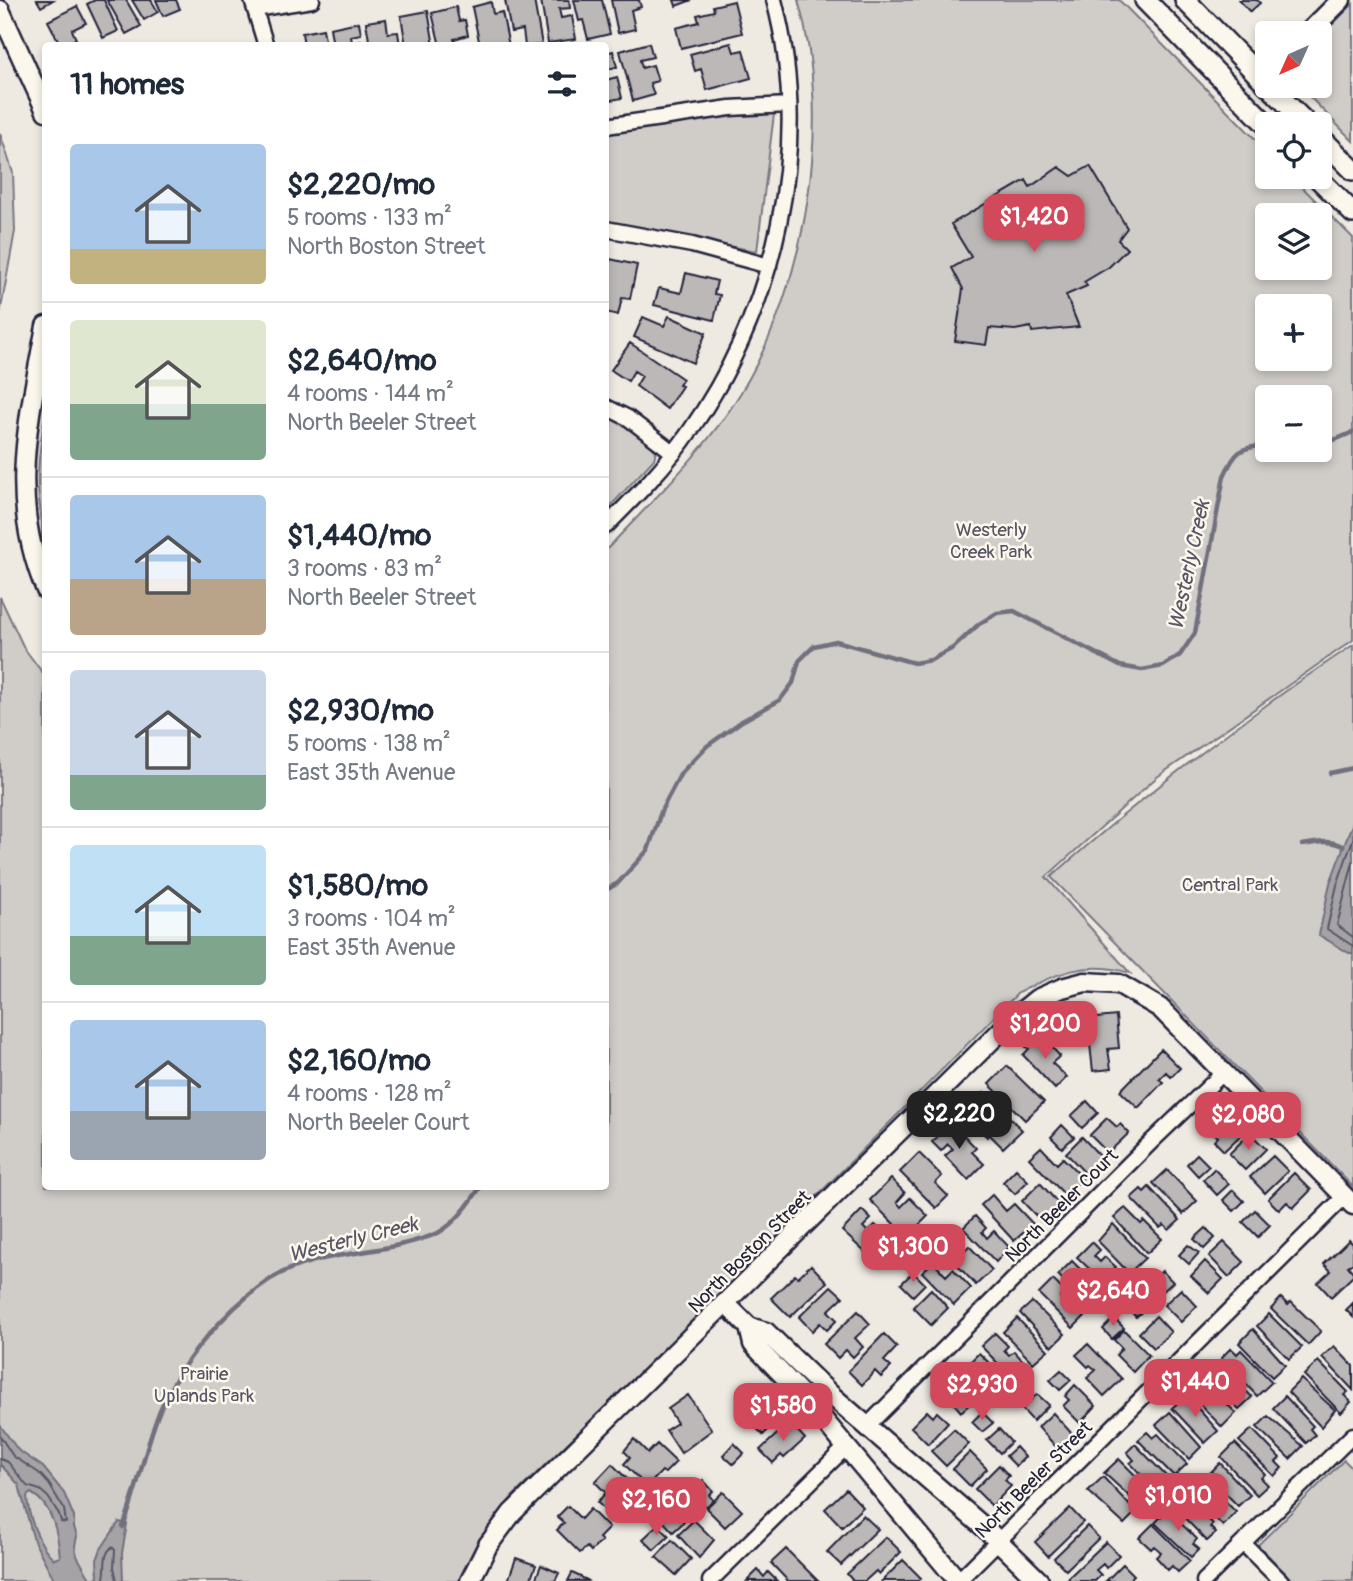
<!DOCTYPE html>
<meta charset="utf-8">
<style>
:root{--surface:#fff;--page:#f2f2f3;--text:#1f2937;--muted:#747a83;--line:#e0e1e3;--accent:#d1495b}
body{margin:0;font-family:Pangolin,sans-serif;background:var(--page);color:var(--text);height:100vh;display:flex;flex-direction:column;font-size:26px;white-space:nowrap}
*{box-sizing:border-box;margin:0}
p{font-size:23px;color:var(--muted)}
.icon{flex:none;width:38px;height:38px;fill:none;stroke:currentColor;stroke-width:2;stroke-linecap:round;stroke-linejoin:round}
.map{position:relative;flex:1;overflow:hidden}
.side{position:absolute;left:42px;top:42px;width:567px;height:1148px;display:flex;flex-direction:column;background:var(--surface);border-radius:7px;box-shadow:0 4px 10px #0003}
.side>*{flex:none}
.needle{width:46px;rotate:225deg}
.controls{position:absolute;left:1255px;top:21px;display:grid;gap:14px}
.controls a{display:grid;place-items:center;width:77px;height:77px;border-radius:7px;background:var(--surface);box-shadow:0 4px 10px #0003;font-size:35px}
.price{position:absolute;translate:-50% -60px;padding:0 16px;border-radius:14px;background:var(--accent);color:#fff;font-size:23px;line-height:46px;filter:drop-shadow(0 2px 4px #0008)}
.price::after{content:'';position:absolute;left:50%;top:42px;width:21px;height:16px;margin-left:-10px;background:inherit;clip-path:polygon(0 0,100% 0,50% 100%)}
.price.on{background:#222;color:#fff}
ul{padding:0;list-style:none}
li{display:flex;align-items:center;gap:21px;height:175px;padding:0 28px}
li+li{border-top:2px solid var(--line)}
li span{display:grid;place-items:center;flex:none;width:196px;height:140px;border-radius:7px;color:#555}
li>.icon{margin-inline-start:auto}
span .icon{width:84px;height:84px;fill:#fffc;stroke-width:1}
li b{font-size:30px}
h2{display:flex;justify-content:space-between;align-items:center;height:84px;padding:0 28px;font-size:30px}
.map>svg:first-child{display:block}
.green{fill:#d0cdc9;stroke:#797882;stroke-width:2;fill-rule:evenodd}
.water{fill:#a6a3a7;stroke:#716f7c;stroke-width:2;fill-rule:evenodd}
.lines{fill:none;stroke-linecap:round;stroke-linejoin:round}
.shore{stroke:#575666;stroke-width:2}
.stream{stroke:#716f7c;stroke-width:4.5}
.building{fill:#bcb8b8;stroke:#22223b;stroke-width:2}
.minor-casing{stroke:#22223b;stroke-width:19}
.tertiary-casing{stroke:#22223b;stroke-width:23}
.secondary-casing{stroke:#22223b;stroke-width:24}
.minor{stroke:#fbf7ec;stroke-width:14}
.tertiary{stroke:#fbf7ec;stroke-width:18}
.secondary{stroke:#fbf7ec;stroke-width:19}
.labels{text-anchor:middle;stroke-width:5;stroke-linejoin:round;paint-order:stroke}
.park-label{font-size:19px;fill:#565566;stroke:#fbf7ec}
.street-label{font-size:19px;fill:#22223b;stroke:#fbf7ec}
.water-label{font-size:21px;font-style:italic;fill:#575666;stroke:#fbf7ec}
</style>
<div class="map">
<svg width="1353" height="1581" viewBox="0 0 1353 1581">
<rect width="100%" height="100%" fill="#eeeae2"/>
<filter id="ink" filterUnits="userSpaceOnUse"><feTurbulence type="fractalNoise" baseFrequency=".0143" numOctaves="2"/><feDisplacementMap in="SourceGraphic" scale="14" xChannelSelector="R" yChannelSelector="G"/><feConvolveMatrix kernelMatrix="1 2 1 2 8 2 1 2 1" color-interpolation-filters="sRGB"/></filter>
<g filter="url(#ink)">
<!-- green -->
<path class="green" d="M798 0H1119L1267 151V177H1292L1353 238V640L1157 777 1046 877 1130 973C1086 960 1056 973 1018 993L684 1330 512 1497 479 1544 462 1581H0V597L24 648 45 676 46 1186H606V550C651 502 706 450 740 394 806 286 834 122 798 0ZM1267 215H1320V268H1267ZM1267 306H1320V359H1267ZM1267 397H1320V450H1267Z
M1353 4V141L1308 95 1301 86H1320V37Z
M723 111 774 114 757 251 606 225V133Z
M0 133 13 173 15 231 0 314Z
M45 413V552L40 546C46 526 37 501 38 480 38 457 42 435 45 413Z
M606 415C625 423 643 435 656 451L654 459 606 511Z
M1353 645V1187L1051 877C1147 792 1246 716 1353 645Z
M1344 1460 1353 1469V1581H1293L1258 1545Z"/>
<!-- water -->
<path class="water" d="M1353 822V953H1349L1319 935 1330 883Z
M0 1425 18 1450 43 1467 64 1493 74 1517V1527L77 1536 75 1546 77 1556 89 1577 94 1579 98 1576 97 1560 101 1549 119 1522 127 1524 122 1553 123 1581H55L34 1541 19 1485 0 1464ZM31 1493C53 1505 58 1535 60 1557L54 1559C39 1546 28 1516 27 1496Z"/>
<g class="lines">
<!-- shore -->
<path class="shore" d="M1353 839 1337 885 1327 929 1353 946
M1353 862 1337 925 1353 937
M0 1436 13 1456 39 1473 49 1484 64 1509 66 1523 61 1522 59 1514 48 1497 40 1490 27 1486 8 1462 0 1459
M103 1581C108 1569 101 1556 112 1547L115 1550 114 1567 117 1581"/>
<!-- stream -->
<path class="stream" d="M1320 443 1337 439 1353 432
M1330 773 1353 768
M1302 845C1317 843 1327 839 1343 846
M606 890 618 883 648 850 662 809 681 773 707 746 742 721 780 700 793 683 799 661 814 646 836 641 914 663 931 660 953 648 979 624 997 613 1014 611 1120 666 1142 670 1163 666 1180 655 1195 633 1224 476C1235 452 1240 446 1267 446
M123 1527C138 1488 145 1447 160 1410 180 1362 226 1309 269 1280 314 1251 369 1256 418 1240 424 1238 432 1236 438 1233 456 1223 470 1203 481 1186"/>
</g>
<!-- building -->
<path class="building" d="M37 0H53L41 7Z
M95 0H104L118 31 103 38 87 4Z
M107 0H126L141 26 126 34Z
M132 0H151L158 12 144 20Z
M156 0H176L180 9 163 16Z
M505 0H534L542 45 525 46 523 30 511 32Z
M541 0H569L570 8 559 9 561 18 572 16 576 39 548 43Z
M574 0H602L610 34 588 39 583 20 579 21Z
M611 0H639L641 7 631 10 635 29 618 33Z
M674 0H692L676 6Z
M1239 0H1257L1260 3 1250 12Z
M734 1 742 33 681 48 676 28 699 22 697 15 714 11 713 6Z
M491 2 493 14 502 12 509 46H480L472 7Z
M77 6 86 23 72 30 76 39 61 46 48 21Z
M456 7 459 21 465 20 468 35 454 39 456 46H440L432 13Z
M428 11 434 46H406L401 16Z
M386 19 388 33 398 32 400 46H370L366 22Z
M359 22 361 34 351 36 352 43 361 41 362 46H333L330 28Z
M323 29 326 46H300L304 45 302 33Z
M649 43 653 57 640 60 642 68 653 65 658 81 650 83 654 95 633 101 620 51Z
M731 43 734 52 743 50 751 78 707 90 701 69 695 71 690 54Z
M613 51 617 67 606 69V53Z
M617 77 622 98 606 101V80Z
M1090 166 1127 228 1118 240 1127 249 1109 267 1084 282 1087 286 1066 295 1079 327 1032 332 1031 327 1015 330 989 328 986 345 955 341 963 289 952 268 971 257 951 224 1026 180 1030 187 1059 167 1072 176Z
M610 259 637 265 630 299 622 298 618 315 606 312V278Z
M686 273 717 281 714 294 720 295 714 320 654 305 659 288 681 293Z
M669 316 706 333 693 363 634 337 643 317 664 326Z
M630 343 683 379 679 385 682 386 667 409 636 386 642 376 634 371 628 381 611 370Z
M1116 1016 1119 1048 1108 1049 1111 1069 1093 1071 1087 1019Z
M1039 1034 1060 1056 1052 1063 1067 1077 1055 1089 1023 1055 1029 1049 1026 1047Z
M1161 1049 1180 1068 1171 1077 1166 1072 1159 1079 1163 1082 1138 1108 1120 1091Z
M1007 1066 1044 1102 1025 1120 989 1084Z
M984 1093 993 1102 985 1109 989 1113 997 1105 1022 1130 1003 1148 989 1134 987 1137 963 1113Z
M1087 1101 1098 1113 1082 1128 1071 1116Z
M1230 1114 1245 1131 1224 1151 1214 1141 1218 1137 1212 1131Z
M1107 1118 1117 1127 1120 1124 1129 1133 1108 1153 1090 1135Z
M952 1123 976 1148 972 1152 984 1164 968 1180 945 1156 953 1149 948 1144 941 1151 932 1142Z
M1062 1125 1074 1137 1062 1148 1051 1137Z
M1250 1133 1266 1149 1245 1170 1229 1154Z
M1082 1137 1101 1157 1085 1173 1066 1153Z
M1041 1147 1057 1164 1063 1158 1083 1178 1065 1195 1029 1158Z
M919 1153 942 1176 935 1183 948 1196 936 1208 900 1172Z
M1197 1154 1209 1166 1198 1176 1187 1164Z
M1273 1156 1288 1171 1265 1193 1250 1177Z
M1016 1169 1028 1181 1015 1194 1003 1182Z
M1214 1169 1229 1184 1217 1195 1203 1180Z
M1167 1170 1197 1201 1183 1214 1153 1183Z
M1294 1173 1311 1190 1293 1208 1287 1202 1279 1210 1268 1199Z
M891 1179 905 1193 897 1202 901 1207 910 1198 928 1216 907 1237 870 1200Z
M1040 1183 1059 1204 1041 1221 1022 1201Z
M1149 1187 1180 1220 1169 1230 1164 1225 1160 1228 1131 1198 1141 1189 1144 1192Z
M1233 1190 1244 1201 1234 1211 1223 1200Z
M992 1195 1006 1211 1014 1204 1033 1224 1014 1241 981 1205Z
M1125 1208 1141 1224 1144 1221 1162 1239 1147 1253 1114 1218Z
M862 1210 871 1219 863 1227 868 1232 875 1225 899 1247 886 1261 872 1248 867 1254 842 1231Z
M1255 1210 1270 1225 1258 1237 1243 1222Z
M975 1216 986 1228 982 1232 987 1238 994 1231 1009 1247 996 1262 963 1228Z
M1113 1224 1145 1258 1129 1273 1098 1241Z
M1206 1228 1215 1238 1204 1249 1194 1239Z
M951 1238 964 1251 969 1246 992 1270 976 1285 941 1248Z
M1349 1240 1353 1244V1263L1348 1266 1353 1272V1276L1331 1297 1318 1283 1331 1271 1324 1264Z
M1092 1242 1100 1250 1094 1256 1100 1262 1105 1257 1116 1267 1102 1281 1077 1257Z
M1224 1242 1244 1262 1229 1277 1209 1256Z
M1188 1245 1199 1253 1189 1264 1179 1255Z
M1072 1261 1105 1294 1092 1308 1058 1275Z
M1205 1261 1223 1279 1209 1293 1191 1276Z
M933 1262 946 1276 953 1269 971 1288 954 1305 922 1272Z
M811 1265 827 1282 790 1317 771 1298 795 1275 798 1277Z
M1162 1271 1173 1282 1158 1296 1147 1285Z
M913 1272 925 1284 913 1296 901 1284Z
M1053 1280 1065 1292 1060 1297 1065 1302 1070 1297 1087 1314 1073 1328 1039 1294Z
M831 1286 843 1297 828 1311 837 1320 827 1330 820 1323 812 1331 799 1317Z
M931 1289 948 1308 931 1325 913 1307Z
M1181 1289 1197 1306 1181 1322 1164 1305Z
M1138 1295 1148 1306 1136 1317 1126 1306Z
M1281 1298 1288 1305 1291 1302 1321 1331 1308 1345 1271 1309Z
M1032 1302 1065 1334 1052 1347 1020 1313Z
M1353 1303V1317L1346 1310Z
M858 1311 870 1324 855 1338 863 1347 853 1357 846 1350 838 1358 824 1344Z
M1269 1314 1302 1347 1289 1359 1257 1326Z
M1156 1316 1171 1332 1154 1348 1139 1333Z
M1017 1318 1048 1350 1033 1363 1003 1332Z
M1114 1318 1124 1328 1112 1339 1103 1329Z
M1253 1329 1285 1365 1272 1377 1239 1343Z
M1124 1330 1149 1355 1133 1372 1116 1355 1122 1348 1114 1340Z
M995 1333 1008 1346 1004 1350 1009 1355 1014 1351 1029 1367 1015 1381 981 1346Z
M884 1334 897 1347 884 1361 891 1367 881 1377 875 1371 862 1385 848 1371Z
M1088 1344 1122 1379 1104 1396 1087 1378 1096 1370 1090 1365 1088 1367 1076 1355Z
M1334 1346 1353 1366V1390L1322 1357Z
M1231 1348 1237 1354 1241 1350 1272 1382 1257 1396 1221 1358Z
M979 1353 1013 1387 999 1401 981 1382 984 1379 968 1364Z
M1318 1361 1348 1392 1344 1395 1351 1402 1341 1413 1304 1375Z
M1219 1363 1252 1397 1239 1409 1207 1376Z
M1061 1370 1071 1380 1060 1390 1050 1380Z
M1301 1379 1335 1410 1321 1427 1288 1392Z
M1203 1380 1236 1413 1222 1427 1189 1393Z
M1075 1385 1096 1406 1080 1423 1063 1406 1069 1400 1065 1396Z
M961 1390 972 1402 961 1412 951 1400Z
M765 1392 785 1413 763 1435 747 1418 754 1410 750 1406Z
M1037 1394 1049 1405 1033 1421 1022 1409Z
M688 1395 712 1430 681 1453 666 1430 677 1423 668 1409Z
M1186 1395 1218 1431 1205 1443 1172 1408Z
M1285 1396 1313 1426 1310 1429 1315 1435 1306 1443 1273 1408Z
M927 1411 933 1417 937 1412 948 1422 928 1444 911 1427Z
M982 1412 993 1423 982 1432 972 1422Z
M1170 1412 1201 1447 1189 1459 1156 1425Z
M1053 1413 1074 1436 1059 1450 1038 1427Z
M1268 1416 1303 1446 1290 1459 1257 1427Z
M790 1422 805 1439 784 1458 781 1455 773 1463 760 1450Z
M954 1429 969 1444 946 1466 931 1451Z
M999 1429 1011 1442 1000 1453 987 1440Z
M1252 1429 1280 1458 1276 1462 1282 1468 1274 1476 1239 1441Z
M1147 1432 1153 1438 1158 1434 1187 1464 1174 1476 1138 1440Z
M634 1439 648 1453 657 1444 676 1462 665 1473 662 1471 647 1487 624 1464 630 1457 624 1451Z
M734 1443 744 1453 733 1464 723 1455Z
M1235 1443 1265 1474 1261 1478 1268 1485 1257 1495 1221 1457Z
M1135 1444 1170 1480 1158 1492 1130 1463 1134 1460 1127 1452Z
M1016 1447 1025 1457 1016 1466 1006 1456Z
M970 1452 987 1469 970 1486 953 1469Z
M1119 1459 1153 1493 1140 1506 1104 1473Z
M1220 1463 1250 1495 1238 1506 1208 1475Z
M612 1464 636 1488 628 1496 630 1499 624 1505 627 1508 615 1520 597 1502 606 1493 595 1482Z
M999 1465 1009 1476 1005 1480 1011 1486 992 1506 975 1489Z
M1103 1477 1136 1512 1124 1524 1088 1491Z
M1203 1479 1236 1512 1223 1526 1190 1493Z
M703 1480 713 1491 709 1495 713 1500 706 1507 691 1491Z
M846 1489 863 1507 842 1527 825 1509Z
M723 1492 742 1511 725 1527 706 1508Z
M1185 1495 1213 1524 1210 1527 1216 1533 1207 1541 1173 1506Z
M568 1506 581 1519 590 1509 609 1528 599 1538 602 1541 591 1551 587 1547 580 1553 557 1530 564 1523 557 1517Z
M1070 1508 1083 1522 1048 1556 1035 1542Z
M673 1510 684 1522 673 1532 662 1520Z
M1167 1510 1197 1539 1193 1544 1199 1549 1191 1557 1155 1523Z
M863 1515 878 1529 841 1565 827 1552Z
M694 1520 714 1540 699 1558 678 1535Z
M1153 1524 1190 1561 1178 1572 1172 1566 1168 1570 1156 1557 1161 1552 1154 1546 1151 1549 1139 1538Z
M658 1525 669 1536 654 1550 643 1539Z
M1087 1526 1099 1538 1066 1570 1054 1558Z
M886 1537 901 1552 879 1574 876 1571 865 1581H853L847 1574Z
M672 1540 691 1559 676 1575 656 1557Z
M1106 1542 1119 1555 1106 1568 1103 1564 1096 1570 1101 1575 1095 1581H1071L1068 1578Z
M786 1549 818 1581H788L771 1563Z
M516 1558 536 1565 530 1581H508Z
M903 1560 921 1578 918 1581H882Z
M1123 1564 1134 1575 1128 1581H1106Z
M541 1565 559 1573 555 1581H535Z
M758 1570 764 1577 768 1572 777 1581H747Z
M572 1573 589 1581H568Z"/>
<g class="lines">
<defs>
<path id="minor" d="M252 0 266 46
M255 9 312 0
M606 126 730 108 789 105
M606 229 692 245 769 266
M606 407 628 418 674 453
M606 526C636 496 666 466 690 431 776 308 813 146 774 0
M867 1426 1152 1141 1224 1072
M1243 1543 1281 1581
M710 1581 846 1447
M958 1581 1345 1196
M1204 1581 1353 1435"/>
<path id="tertiary" d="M0 10 46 111
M1308 33 1341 0
M46 326C29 419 7 498 46 590
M726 1304 749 1327 766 1332 831 1395 986 1529 1039 1581
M749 1327 753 1344 807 1400 958 1581
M470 1581 488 1545 512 1513 1016 1016 1037 999 1062 988 1085 982 1119 984 1160 1008 1353 1205"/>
<path id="secondary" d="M1145 0 1267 125
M1185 0 1267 84
M1269 86 1307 124
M1320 137 1353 170
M1317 177 1353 213"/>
</defs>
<!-- minor casing -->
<use href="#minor" class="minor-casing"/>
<!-- tertiary casing -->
<use href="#tertiary" class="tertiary-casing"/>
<!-- secondary casing -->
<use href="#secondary" class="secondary-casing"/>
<!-- minor -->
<use href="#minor" class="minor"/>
<!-- tertiary -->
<use href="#tertiary" class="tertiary"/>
<!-- secondary -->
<use href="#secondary" class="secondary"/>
</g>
</g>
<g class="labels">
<!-- park labels -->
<g class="park-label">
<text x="991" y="536">Westerly<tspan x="991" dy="22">Creek Park</tspan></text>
<text x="1230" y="891">Central Park</text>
<text x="204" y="1380">Prairie<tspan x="204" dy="22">Uplands Park</tspan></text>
</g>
<!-- street labels -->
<g class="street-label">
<text transform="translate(1061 1205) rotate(-45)" y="7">North Beeler Court</text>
<text transform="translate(749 1251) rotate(-45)" y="7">North Boston Street</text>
<text transform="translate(1033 1479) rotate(-45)" y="7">North Beeler Street</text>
</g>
<!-- water labels -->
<g class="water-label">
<text transform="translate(1189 565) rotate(-78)" y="7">Westerly Creek</text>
<text transform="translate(353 1239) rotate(-14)" y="7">Westerly Creek</text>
</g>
</g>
</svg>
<div class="controls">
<a><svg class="needle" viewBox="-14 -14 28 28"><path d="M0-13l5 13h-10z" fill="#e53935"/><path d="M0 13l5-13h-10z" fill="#747a83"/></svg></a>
<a><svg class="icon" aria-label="locate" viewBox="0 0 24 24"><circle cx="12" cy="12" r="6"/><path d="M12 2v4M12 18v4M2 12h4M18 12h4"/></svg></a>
<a><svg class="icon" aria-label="layers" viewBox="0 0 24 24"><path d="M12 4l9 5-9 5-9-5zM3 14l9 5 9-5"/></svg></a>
<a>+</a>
<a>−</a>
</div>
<b class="price" style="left:1034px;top:254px">$1,420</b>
<b class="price" style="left:1045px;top:1061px">$1,200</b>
<b class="price on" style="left:959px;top:1151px">$2,220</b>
<b class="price" style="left:1248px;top:1152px">$2,080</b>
<b class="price" style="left:913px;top:1284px">$1,300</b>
<b class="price" style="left:1113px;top:1328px">$2,640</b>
<b class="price" style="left:1195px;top:1419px">$1,440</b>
<b class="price" style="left:982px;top:1422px">$2,930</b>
<b class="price" style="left:783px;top:1443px">$1,580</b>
<b class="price" style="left:1178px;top:1533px">$1,010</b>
<b class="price" style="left:656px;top:1537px">$2,160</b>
<section class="side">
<h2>11 homes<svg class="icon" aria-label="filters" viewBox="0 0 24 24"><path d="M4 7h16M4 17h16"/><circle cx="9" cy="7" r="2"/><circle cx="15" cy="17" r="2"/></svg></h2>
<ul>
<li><span style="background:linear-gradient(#a9c7e8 75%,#c2b280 0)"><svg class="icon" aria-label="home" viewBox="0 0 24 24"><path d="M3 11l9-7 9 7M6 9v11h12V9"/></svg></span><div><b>$2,220/mo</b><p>5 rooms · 133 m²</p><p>North Boston Street</p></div></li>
<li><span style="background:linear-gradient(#dfe7d0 60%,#7fa58c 0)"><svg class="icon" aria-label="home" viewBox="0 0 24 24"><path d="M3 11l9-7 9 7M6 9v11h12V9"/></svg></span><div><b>$2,640/mo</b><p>4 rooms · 144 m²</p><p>North Beeler Street</p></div></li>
<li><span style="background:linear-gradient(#a9c7e8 60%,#b9a48a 0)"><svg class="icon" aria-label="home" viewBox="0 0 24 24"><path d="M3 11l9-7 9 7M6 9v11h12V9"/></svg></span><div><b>$1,440/mo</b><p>3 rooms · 83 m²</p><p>North Beeler Street</p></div></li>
<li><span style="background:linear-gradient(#c9d6e8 75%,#7fa58c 0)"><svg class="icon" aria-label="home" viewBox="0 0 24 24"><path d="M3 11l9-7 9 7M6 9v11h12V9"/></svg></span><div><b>$2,930/mo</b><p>5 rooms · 138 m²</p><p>East 35th Avenue</p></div></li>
<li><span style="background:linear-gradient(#bfe0f5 65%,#7fa58c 0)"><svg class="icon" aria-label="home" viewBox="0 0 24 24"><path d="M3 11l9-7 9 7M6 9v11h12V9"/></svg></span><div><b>$1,580/mo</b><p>3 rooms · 104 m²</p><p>East 35th Avenue</p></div></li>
<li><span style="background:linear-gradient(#a9c7e8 65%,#9aa5b1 0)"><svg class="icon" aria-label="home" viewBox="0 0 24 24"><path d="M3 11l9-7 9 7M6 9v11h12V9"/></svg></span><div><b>$2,160/mo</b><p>4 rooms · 128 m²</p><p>North Beeler Court</p></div></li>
</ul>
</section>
</div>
